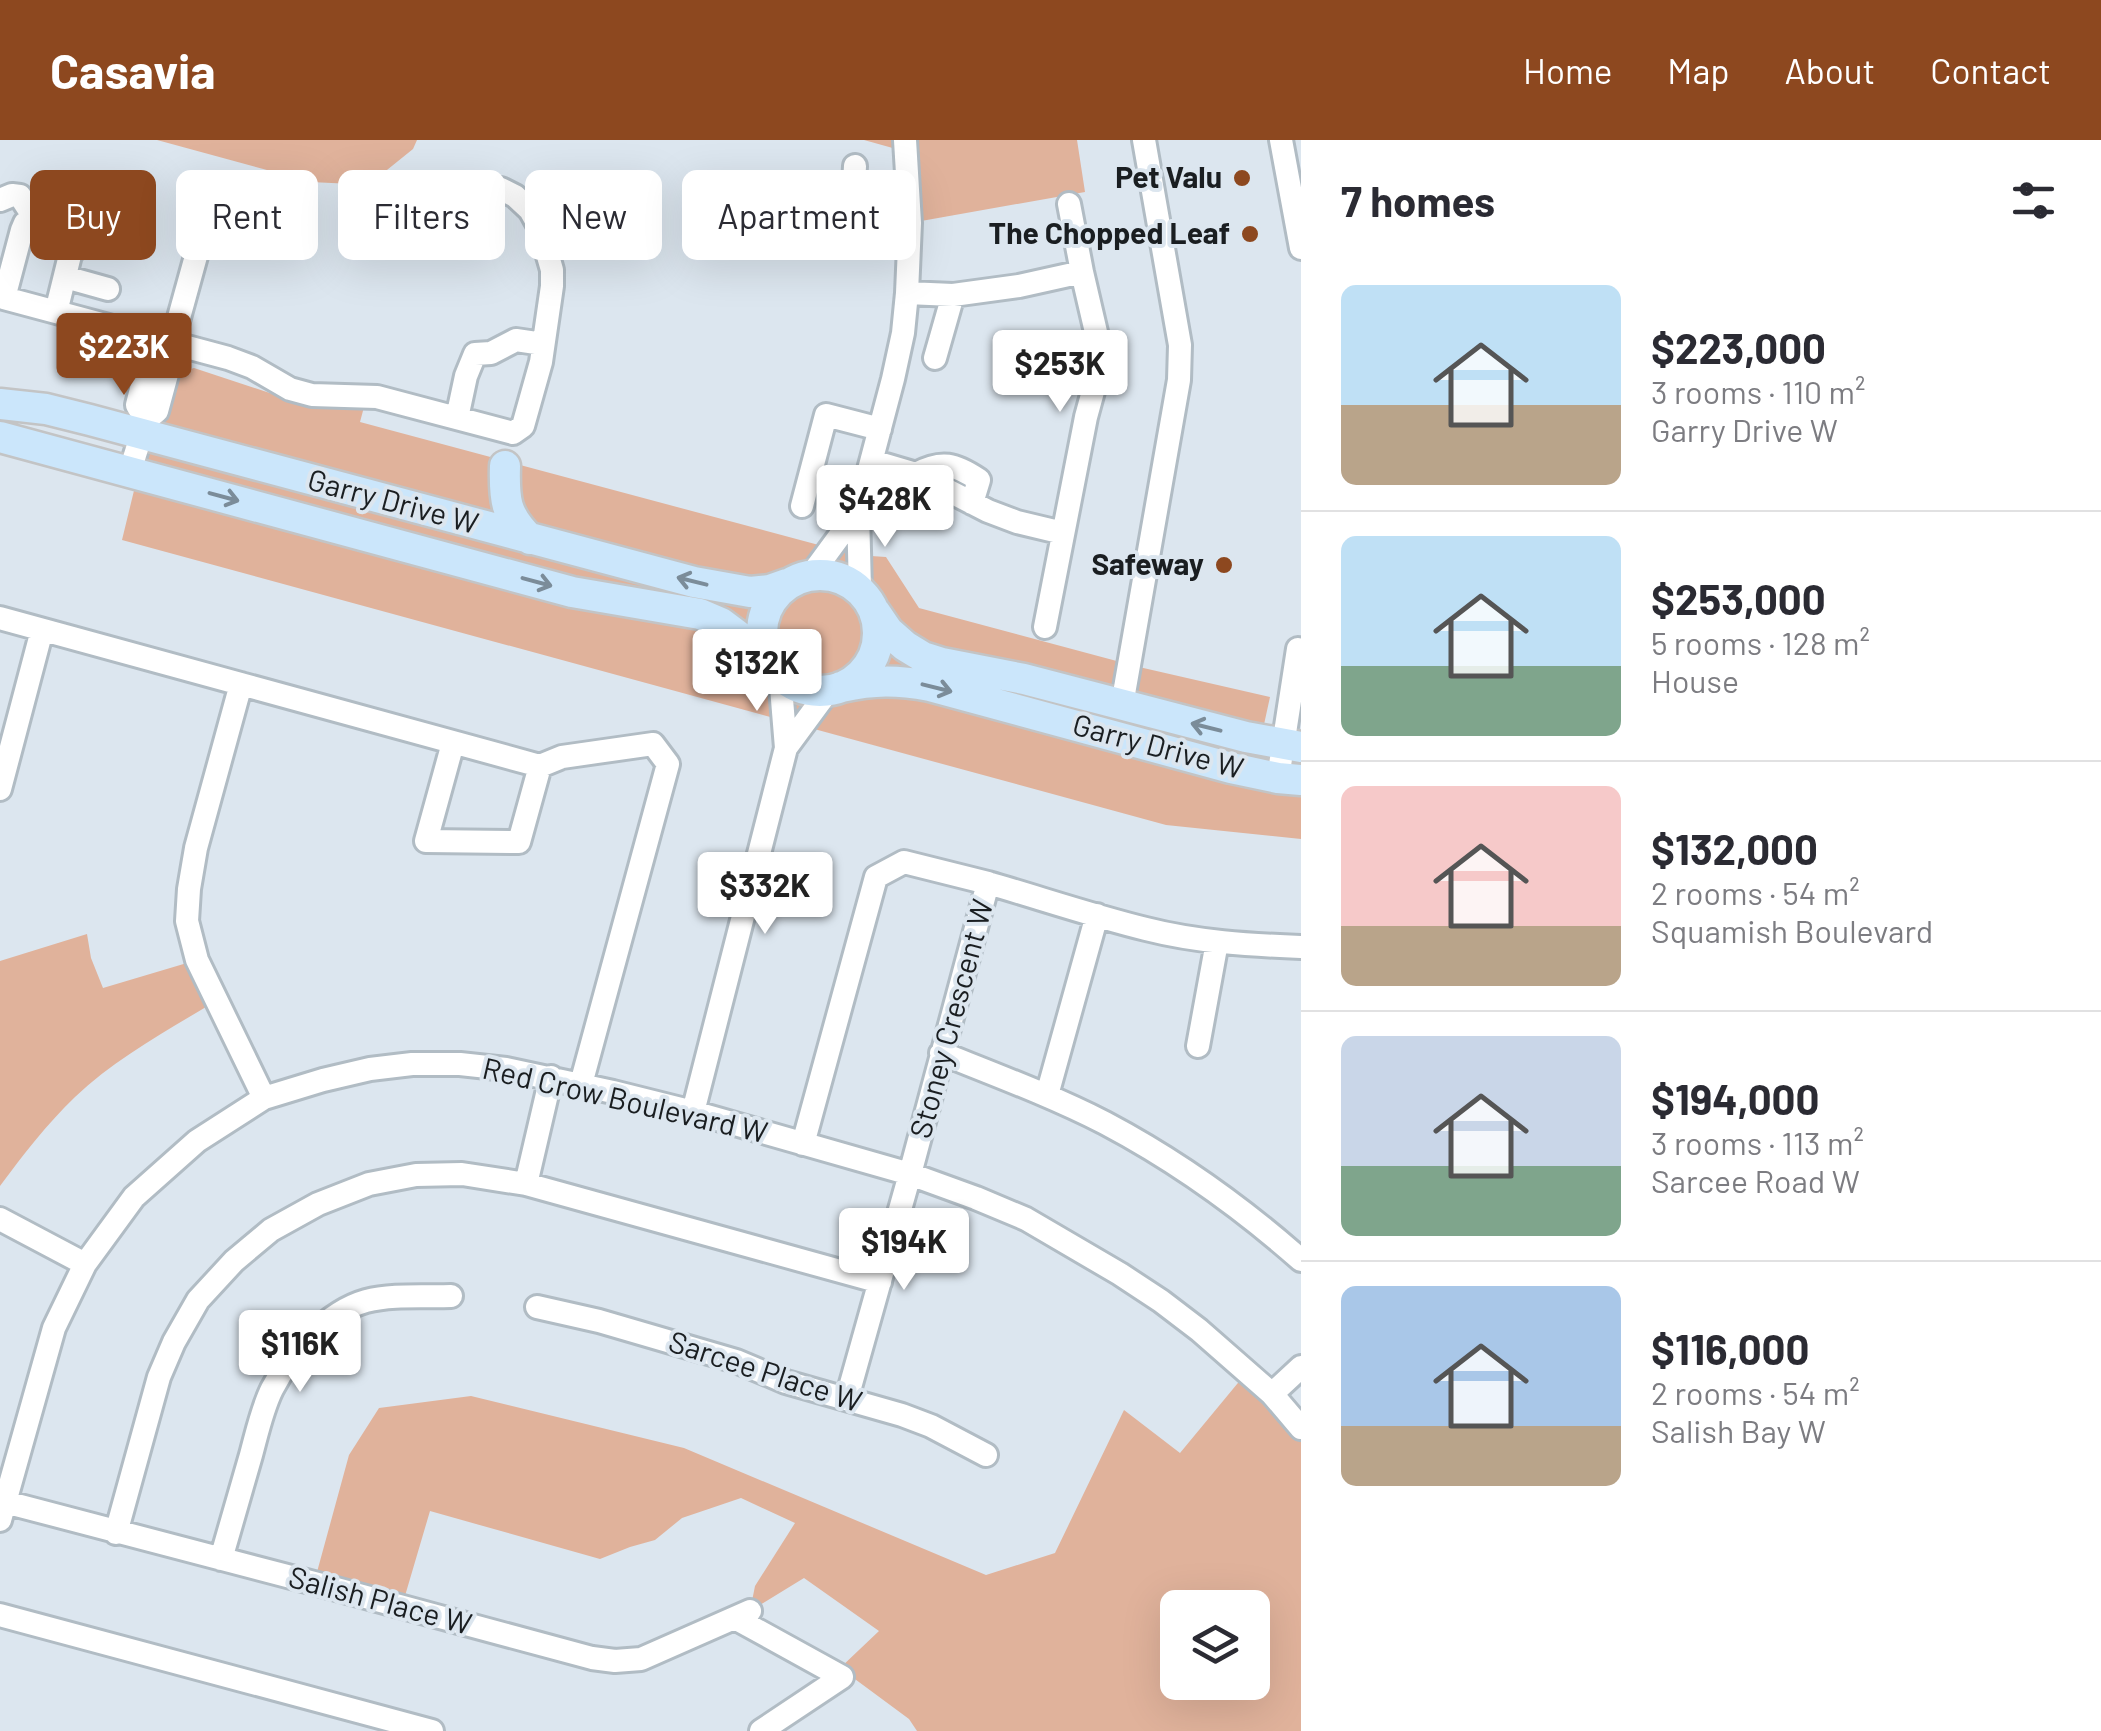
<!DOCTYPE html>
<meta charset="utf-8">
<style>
:root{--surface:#fff;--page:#f2f2f3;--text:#2b2b33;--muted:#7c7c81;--line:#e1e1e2;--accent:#8d481f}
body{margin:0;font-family:Barlow,sans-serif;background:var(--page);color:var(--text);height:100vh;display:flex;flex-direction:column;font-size:38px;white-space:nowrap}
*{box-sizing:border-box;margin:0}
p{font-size:32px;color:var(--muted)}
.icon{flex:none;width:55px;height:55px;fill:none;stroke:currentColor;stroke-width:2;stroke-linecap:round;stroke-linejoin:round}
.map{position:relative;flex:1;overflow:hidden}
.panel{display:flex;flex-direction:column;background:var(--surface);width:800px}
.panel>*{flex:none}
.banner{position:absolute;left:30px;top:30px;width:950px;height:90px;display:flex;gap:20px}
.controls{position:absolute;left:1160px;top:1450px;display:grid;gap:20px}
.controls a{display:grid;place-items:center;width:110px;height:110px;border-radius:15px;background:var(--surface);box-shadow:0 10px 40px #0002;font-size:50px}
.price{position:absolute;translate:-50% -85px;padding:0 22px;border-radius:10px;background:#fff;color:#222;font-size:32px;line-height:65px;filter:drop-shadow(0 2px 5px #0008)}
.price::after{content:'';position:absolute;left:50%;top:60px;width:30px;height:22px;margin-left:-15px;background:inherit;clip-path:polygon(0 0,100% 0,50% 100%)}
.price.active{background:var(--accent);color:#fff}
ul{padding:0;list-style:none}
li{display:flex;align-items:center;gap:30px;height:250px;padding:0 40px}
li+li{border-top:2px solid var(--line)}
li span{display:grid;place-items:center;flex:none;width:280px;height:200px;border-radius:15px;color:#555}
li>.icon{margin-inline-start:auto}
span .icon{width:120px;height:120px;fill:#fffc;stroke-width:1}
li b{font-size:42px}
h2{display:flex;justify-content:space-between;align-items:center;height:120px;padding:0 40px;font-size:42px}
.pill{padding:0 35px;border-radius:15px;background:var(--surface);box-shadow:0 10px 40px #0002;font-size:35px;line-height:90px}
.pill.active{background:var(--accent);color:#fff}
header{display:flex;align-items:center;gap:60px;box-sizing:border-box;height:140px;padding:0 50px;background:var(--accent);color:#fff}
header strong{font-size:48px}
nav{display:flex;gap:55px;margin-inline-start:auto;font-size:35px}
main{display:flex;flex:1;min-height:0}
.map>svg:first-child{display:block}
.green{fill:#e0b29b;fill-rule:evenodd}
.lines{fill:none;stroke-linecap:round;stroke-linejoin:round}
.minor-casing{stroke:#b1bcc4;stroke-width:28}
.major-casing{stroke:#c3c4c5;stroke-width:35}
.minor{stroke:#fff;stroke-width:22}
.major{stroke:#cbe6fb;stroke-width:30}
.oneway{stroke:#7b8c99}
.poi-dot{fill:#8d481f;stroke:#dce6ef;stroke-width:4}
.labels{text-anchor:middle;stroke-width:8;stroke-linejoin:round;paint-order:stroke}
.poi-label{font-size:30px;font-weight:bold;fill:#1a1e21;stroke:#dce6ef;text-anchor:end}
.street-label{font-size:30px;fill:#1a1e21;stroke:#dce6ef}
</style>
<header>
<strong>Casavia</strong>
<nav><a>Home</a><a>Map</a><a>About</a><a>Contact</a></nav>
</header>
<main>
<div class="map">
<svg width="1301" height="1591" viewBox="0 0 1301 1591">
<rect width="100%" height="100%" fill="#dce6ef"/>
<!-- green -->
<path class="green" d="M157 0H417L413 9 382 34 352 44 311 42Z
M864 0H1077L1085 52 910 83 907 12Z
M194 228 300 263 364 267 360 282 856 415 886 417 919 468 1139 527 1270 557 1258 612 1282 636 1301 637V699L1166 685 122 400 139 330 156 298 165 261 175 234Z
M87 794 91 818 103 848 197 820 216 861C168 890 116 918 75 957 47 984 23 1015 0 1046V821Z
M1247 1232 1301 1288V1591H917L909 1579 840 1528 879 1491 804 1438 750 1471 755 1446 795 1383 741 1358 682 1378 655 1400 630 1407 600 1419 430 1371 402 1466 314 1443 349 1315 379 1268 471 1256 684 1308 986 1435 1055 1413 1124 1270 1180 1313ZM1178 1468H1252V1542H1178Z"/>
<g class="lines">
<defs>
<path id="minor" d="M1281 0 1301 108
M855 26 852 77 893 86 910 83
M0 60 12 55 20 56 33 76
M63 80 81 75C103 89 87 102 71 112
M65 137 108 149
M907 153 953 155 1019 146 1082 132
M56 172 74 99C70 80 54 75 36 74L25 83 22 90 4 158 228 218 252 227 290 249 312 255 377 257 513 293 523 286 541 222 552 146V130L540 88 530 70 515 56 501 49
M172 203 201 98C214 72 237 67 264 71
M935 218 953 155
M457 278 466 236 475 214 491 213 516 200 543 204
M146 280 137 265 148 221 165 201
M872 321 916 334 988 371 1017 382 1063 393
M130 331 146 280 157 271 170 223 165 201
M916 334C942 320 955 324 979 340L972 363
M802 366 826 275 880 289
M811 435 858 371
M860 450 858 371 893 239 903 193 907 153 910 83 905 0
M0 478 540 626 519 702 426 701 453 603
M1045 487 1086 277 1095 244 1099 205 1082 132 1069 64
M241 544 196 708 189 749 187 781 197 820 264 958
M1122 565 1179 240 1180 205 1144 0
M786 608 828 551
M540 626 562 617 653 604 668 624 581 944
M1278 638 1298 509 1301 510
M0 649 42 490
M1198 906 1217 802
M941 913C996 935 1052 956 1105 983 1175 1020 1242 1068 1301 1120
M1047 955 1097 775
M693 972 786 608 780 535
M803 1004 876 737 904 722 988 743
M526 1044 551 937
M0 1079 85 1124
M537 1167 599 1181 736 1221 786 1242 902 1275 931 1286 986 1315
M1272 1254 1301 1227
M847 1258 910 1034 988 743C1040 758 1093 776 1146 789 1197 802 1249 805 1301 807
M5 1362 314 1443 592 1518 615 1521 641 1519 750 1471
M0 1380 54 1188 85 1124 134 1057 197 1001 264 958 323 940 370 929 412 924H460L506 929 613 952 693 972 910 1034 976 1058 1026 1079 1120 1134 1161 1161 1199 1190 1272 1254 1301 1288
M116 1393 159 1237 174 1202 198 1160 234 1121 271 1090 318 1064 369 1044 416 1035 462 1034 526 1044 880 1142
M221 1419C231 1384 241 1349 251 1315 257 1293 262 1269 272 1249 290 1214 327 1172 366 1161 392 1154 424 1157 451 1156
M0 1475 432 1591
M735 1478 842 1537 761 1591"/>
<path id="major" d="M0 264 46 269 90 280 694 442 750 452 770 450 787 444
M0 297 572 452 700 474 721 483 737 495 771 526
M505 326C504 359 505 375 530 399
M762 493a58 58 0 1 1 116 0a58 58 0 1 1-116 0Z
M875 472 888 491 905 506 923 517 942 523 1024 539 1246 597 1301 607
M841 547C875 540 896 540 930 546L1231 628 1278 638 1301 640"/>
</defs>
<!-- minor casing -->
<use href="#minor" class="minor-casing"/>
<!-- major casing -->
<use href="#major" class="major-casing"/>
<!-- minor -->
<use href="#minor" class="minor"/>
<!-- major -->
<use href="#major" class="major"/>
</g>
<!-- one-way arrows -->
<defs><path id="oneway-shaft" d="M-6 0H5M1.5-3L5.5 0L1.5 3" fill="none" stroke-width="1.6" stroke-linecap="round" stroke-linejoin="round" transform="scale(2.5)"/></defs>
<g class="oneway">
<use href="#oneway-shaft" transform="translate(224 357) rotate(15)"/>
<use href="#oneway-shaft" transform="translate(692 441) rotate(-166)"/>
<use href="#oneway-shaft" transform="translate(537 442) rotate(15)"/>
<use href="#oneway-shaft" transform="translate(937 548) rotate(14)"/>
<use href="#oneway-shaft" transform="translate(1206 587) rotate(-166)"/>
</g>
<!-- markers -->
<g class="poi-dot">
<circle cx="1242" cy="38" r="10"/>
<circle cx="1250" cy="94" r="10"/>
<circle cx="1224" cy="425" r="10"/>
</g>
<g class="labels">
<!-- poi labels -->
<g class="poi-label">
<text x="1222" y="48">Pet Valu</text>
<text x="1230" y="104">The Chopped Leaf</text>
<text x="1204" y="435">Safeway</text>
</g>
<!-- street labels -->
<g class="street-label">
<text transform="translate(393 362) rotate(15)" y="10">Garry Drive W</text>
<text transform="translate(1158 607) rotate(15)" y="10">Garry Drive W</text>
<text transform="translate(952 879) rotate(-75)" y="10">Stoney Crescent W</text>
<text transform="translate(625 961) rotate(13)" y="10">Red Crow Boulevard W</text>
<text transform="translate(765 1232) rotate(18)" y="10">Sarcee Place W</text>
<text transform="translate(380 1461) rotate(15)" y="10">Salish Place W</text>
</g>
</g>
</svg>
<div class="controls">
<a><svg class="icon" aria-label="layers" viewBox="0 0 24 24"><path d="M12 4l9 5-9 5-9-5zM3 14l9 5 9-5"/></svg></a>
</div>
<b class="price active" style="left:124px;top:258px">$223K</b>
<b class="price" style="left:1060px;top:275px">$253K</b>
<b class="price" style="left:885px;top:410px">$428K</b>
<b class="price" style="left:757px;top:574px">$132K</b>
<b class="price" style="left:765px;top:797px">$332K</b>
<b class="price" style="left:904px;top:1153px">$194K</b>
<b class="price" style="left:300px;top:1255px">$116K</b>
<div class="banner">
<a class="pill active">Buy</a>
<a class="pill">Rent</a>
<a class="pill">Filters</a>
<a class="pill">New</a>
<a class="pill">Apartment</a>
</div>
</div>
<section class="panel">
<h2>7 homes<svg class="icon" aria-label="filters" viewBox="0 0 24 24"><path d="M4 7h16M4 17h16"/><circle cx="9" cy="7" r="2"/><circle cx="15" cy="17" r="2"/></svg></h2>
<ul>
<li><span style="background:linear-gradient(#bfe0f5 60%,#b9a48a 0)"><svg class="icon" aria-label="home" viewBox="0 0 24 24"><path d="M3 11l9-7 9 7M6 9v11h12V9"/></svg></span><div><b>$223,000</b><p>3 rooms · 110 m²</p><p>Garry Drive W</p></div></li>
<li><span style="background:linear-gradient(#bfe0f5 65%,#7fa58c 0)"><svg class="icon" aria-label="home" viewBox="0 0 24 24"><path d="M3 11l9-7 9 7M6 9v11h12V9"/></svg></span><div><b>$253,000</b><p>5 rooms · 128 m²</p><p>House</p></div></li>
<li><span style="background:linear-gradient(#f6c9c9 70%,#b9a48a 0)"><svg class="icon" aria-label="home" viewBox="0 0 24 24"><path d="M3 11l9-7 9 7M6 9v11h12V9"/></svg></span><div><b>$132,000</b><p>2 rooms · 54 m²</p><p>Squamish Boulevard</p></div></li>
<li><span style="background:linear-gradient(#c9d6e8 65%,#7fa58c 0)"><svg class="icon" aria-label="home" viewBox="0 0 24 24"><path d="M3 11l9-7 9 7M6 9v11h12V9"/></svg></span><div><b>$194,000</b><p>3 rooms · 113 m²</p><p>Sarcee Road W</p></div></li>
<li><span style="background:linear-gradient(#a9c7e8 70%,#b9a48a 0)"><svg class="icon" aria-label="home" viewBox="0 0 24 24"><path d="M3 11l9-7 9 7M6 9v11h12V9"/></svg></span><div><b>$116,000</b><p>2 rooms · 54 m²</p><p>Salish Bay W</p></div></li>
</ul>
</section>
</main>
